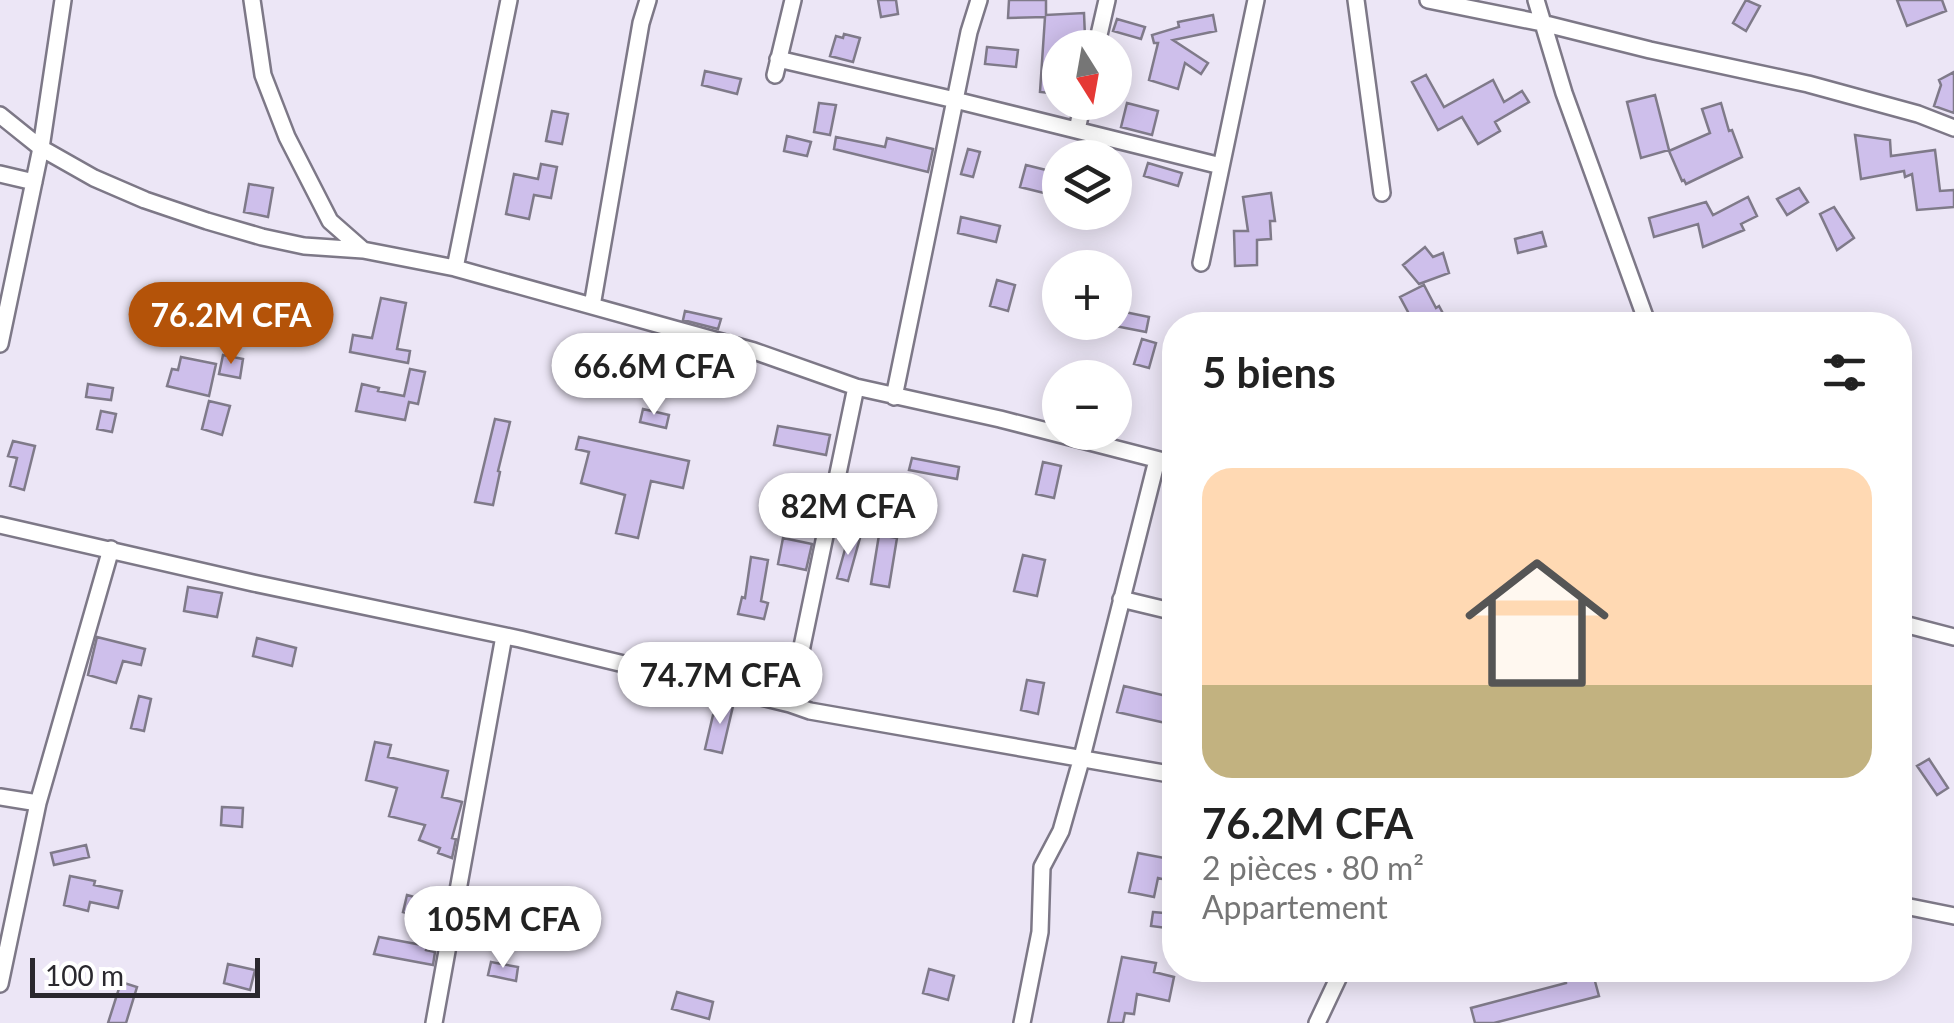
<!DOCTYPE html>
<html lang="fr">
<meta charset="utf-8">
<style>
:root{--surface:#fff;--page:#f2f2f2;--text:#222;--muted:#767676;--line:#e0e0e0;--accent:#b45309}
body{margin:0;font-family:Lato,sans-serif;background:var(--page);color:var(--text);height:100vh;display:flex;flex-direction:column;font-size:38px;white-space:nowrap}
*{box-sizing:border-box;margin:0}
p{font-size:32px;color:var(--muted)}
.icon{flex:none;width:55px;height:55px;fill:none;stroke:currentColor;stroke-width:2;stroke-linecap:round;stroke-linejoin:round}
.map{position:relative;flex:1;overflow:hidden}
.drawer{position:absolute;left:1162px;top:312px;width:750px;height:670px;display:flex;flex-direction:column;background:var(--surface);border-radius:40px;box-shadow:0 5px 25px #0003}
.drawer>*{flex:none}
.needle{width:65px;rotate:169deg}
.tools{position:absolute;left:1042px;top:30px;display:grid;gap:20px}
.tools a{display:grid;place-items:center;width:90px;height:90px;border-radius:50%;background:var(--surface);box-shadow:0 5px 25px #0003;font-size:50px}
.scale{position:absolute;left:30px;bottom:25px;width:230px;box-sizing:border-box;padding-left:10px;border:5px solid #2a282e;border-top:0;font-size:28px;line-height:35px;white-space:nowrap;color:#2a282e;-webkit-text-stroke:8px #fff;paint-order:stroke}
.price{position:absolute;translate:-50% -85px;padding:0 22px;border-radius:35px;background:#fff;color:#222;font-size:32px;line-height:65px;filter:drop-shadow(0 2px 5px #0008)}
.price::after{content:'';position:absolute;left:50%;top:60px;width:30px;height:22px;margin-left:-15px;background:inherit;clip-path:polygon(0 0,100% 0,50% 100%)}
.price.selected{background:var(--accent);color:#fff}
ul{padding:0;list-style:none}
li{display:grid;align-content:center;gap:20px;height:530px;padding:0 40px}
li+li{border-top:2px solid var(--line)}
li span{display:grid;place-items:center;height:310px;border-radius:30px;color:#555}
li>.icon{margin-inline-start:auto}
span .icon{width:180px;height:180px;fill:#fffc;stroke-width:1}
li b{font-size:42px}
h2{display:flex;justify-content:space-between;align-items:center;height:120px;padding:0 40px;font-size:42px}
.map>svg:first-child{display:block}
.building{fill:#cebfeb;stroke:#7f7a89;stroke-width:2.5}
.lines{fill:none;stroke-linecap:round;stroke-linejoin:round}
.minor-casing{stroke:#7d7887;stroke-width:20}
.minor{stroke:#fff;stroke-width:15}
</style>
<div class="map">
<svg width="1954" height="1023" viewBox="0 0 1954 1023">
<rect width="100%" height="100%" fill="#ece6f6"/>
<!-- building -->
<path class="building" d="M878 0H896L898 14 881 17Z
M1009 0H1046V15L1084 13 1085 37 1073 38 1072 48H1060V94L1040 92 1045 17 1008 18Z
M1746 0 1760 6 1746 31 1733 23Z
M1897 0H1942L1946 11 1907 26Z
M1213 15 1216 31 1173 40 1208 63 1201 74 1185 63 1178 89 1149 80 1158 43H1154L1152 35 1179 27 1178 22Z
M1117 19 1145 27 1141 39 1113 31Z
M844 34 860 38 853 62 830 56 836 36 843 38Z
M987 47 1018 50 1016 67 985 64Z
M705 71 741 79 737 94 702 85Z
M1954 72V113L1934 106 1941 85 1939 80Z
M1426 75 1444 107 1493 80 1504 102 1522 91 1529 102 1495 122 1500 131 1478 144 1462 117 1438 130 1412 82Z
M1655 95 1669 150 1641 158 1627 102Z
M819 103 836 105 830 135 814 132Z
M1127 103 1158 111 1152 135 1121 127Z
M1721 103 1729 131 1732 130 1742 157 1686 184 1684 180 1682 181 1669 151 1710 133 1702 109Z
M552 111 568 114 562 144 546 141Z
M1855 135 1890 140 1891 156 1935 150 1940 191 1954 190V207L1917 210 1912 174 1905 177 1904 171 1861 179Z
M787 136 811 142 807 156 784 151Z
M836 137 885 147 887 138 933 149 928 172 834 149Z
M968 149 980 152 973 177 961 174Z
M1148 163 1182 173 1178 186 1144 176Z
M541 164 557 167 551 198 534 195 529 219 506 214 514 174 538 179Z
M1026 165 1054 172 1048 194 1020 187Z
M249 184 273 188 268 217 244 212Z
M1799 188 1808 202 1787 215 1777 199Z
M1271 193 1275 221H1270L1271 239 1257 240V265L1235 266 1234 231H1248L1243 197Z
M1748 197 1757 216 1741 224 1744 230 1703 247 1698 224 1654 237 1649 218 1706 202 1713 215Z
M1834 207 1854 238 1837 250 1820 214Z
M961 217 1000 226 996 242 958 233Z
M1542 232 1546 246 1518 253 1515 239Z
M1425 247 1433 257 1443 253 1449 273 1419 284 1403 265Z
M997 280 1015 285 1008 311 990 306Z
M1424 285 1436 308 1439 306 1447 321 1439 325H1415L1400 297Z
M381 298 406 303 397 349 410 351 408 363 350 352 353 335 372 338Z
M1115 310 1149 317 1146 332 1115 326Z
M685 311 721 319 718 329 683 320Z
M1142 339 1156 343 1149 368 1134 364Z
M223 355 243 359 240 378 219 374Z
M181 357 216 364 209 396 167 386 172 369 178 370Z
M410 369 425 372 418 404 409 402 405 420 356 411 362 384 379 388 378 391 404 396Z
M88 384 113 388 111 400 86 397Z
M209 401 230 406 222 435 202 429Z
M643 409 669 415 666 428 640 422Z
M101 411 116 414 112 432 97 429Z
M495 419 510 422 498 471 500 472 493 505 475 502Z
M778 426 830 435 826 455 774 445Z
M579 437 689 461 683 488 651 481 638 538 616 533 625 495 581 483 589 452 576 449Z
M13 441 35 446 24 490 10 486 17 458 8 456Z
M912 458 959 467 957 479 909 470Z
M1043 462 1061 466 1054 498 1036 494Z
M849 535 860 538 848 581 837 578Z
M879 535 897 538 889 587 871 584Z
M783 538 812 544 806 570 778 564Z
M1023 555 1045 560 1037 596 1014 591Z
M751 557 768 560 761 601 768 603 764 619 738 614 742 597 745 598Z
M188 587 222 593 217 617 184 611Z
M97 637 145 649 141 665 123 661 116 683 88 675Z
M257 638 296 648 292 666 253 656Z
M1027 680 1044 683 1038 714 1021 710Z
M1124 686 1175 698 1170 724 1117 712Z
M139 696 151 699 144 731 131 728Z
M720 699 734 702 722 753 705 749 713 715H715Z
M375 742 391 745 388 757 448 771 442 797 462 802 452 838 456 839 452 858 438 853 440 848 419 840 425 825 389 816 397 788 366 780Z
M1929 759 1948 788 1937 795 1917 766Z
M222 807 243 808 242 827 221 825Z
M86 845 89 857 54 865 51 853Z
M1138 853 1175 860V882L1158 878 1154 897 1129 892Z
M70 876 95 881 94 885 122 891 118 908 90 902 88 911 64 905Z
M407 895 444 905 441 922 403 912Z
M1153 912 1175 914V929L1151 926Z
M379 937 427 946 426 950 435 952 433 965 374 954Z
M1122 957 1156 963 1154 972 1174 977 1169 1001 1137 994 1134 1014 1125 1013 1123 1023H1108Z
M491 962 518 967 516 981 488 975Z
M228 964 255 970 250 990 224 983Z
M929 969 954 976 948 1000 923 993Z
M1593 974 1599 996 1494 1023H1475L1471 1008 1566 983V981Z
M121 982 137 987 126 1023H108Z
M677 992 713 1002 709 1019 672 1009Z"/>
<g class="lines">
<defs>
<path id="minor" d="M252 0 263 75 287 137 330 221 363 250
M1356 0 1382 193
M1428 0 1542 23 1650 50 1808 84 1918 114 1954 128
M1536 0 1564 93 1648 325
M1096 48 1107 0
M778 59 955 100 1221 166
M775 75 793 0
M0 115 41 148 94 178 145 200 207 221 262 237 304 246 363 250 455 268 754 351 856 387 1000 419 1175 464
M1077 130 1083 102
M0 174 34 182
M1201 263 1256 0
M455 268 509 0
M592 306 641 23 648 0
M0 344 41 148 63 0
M894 397 969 32 979 0
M0 525 253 583 520 639 790 704 810 711 1175 775
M1121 599 1175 612
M1900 623 1954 637
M790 704 856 387
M0 797 38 803
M1900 905 1954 916
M0 984 38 803 111 549
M434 1023 504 636
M1022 1023 1040 932 1042 867 1061 831 1082 757 1157 460
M1317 1023 1342 970"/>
</defs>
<!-- minor casing -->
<use href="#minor" class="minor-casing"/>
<!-- minor -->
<use href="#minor" class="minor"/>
</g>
</svg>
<div class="tools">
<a><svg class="needle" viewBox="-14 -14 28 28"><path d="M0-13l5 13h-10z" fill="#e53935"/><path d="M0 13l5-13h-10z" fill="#767676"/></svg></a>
<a><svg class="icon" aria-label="layers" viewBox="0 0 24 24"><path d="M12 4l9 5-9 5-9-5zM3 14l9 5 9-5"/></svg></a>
<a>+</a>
<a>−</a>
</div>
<div class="scale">100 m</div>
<b class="price selected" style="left:231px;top:367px">76.2M CFA</b>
<b class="price" style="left:654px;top:418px">66.6M CFA</b>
<b class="price" style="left:848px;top:558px">82M CFA</b>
<b class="price" style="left:720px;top:727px">74.7M CFA</b>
<b class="price" style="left:503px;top:971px">105M CFA</b>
<section class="drawer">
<h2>5 biens<svg class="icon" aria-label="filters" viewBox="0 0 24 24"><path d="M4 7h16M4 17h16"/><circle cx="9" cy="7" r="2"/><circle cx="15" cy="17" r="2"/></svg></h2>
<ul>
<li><span style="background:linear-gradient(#ffd9b3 70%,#c2b280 0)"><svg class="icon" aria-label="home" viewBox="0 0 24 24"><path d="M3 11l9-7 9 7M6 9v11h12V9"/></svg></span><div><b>76.2M CFA</b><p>2 pièces · 80 m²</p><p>Appartement</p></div></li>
</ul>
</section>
</div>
